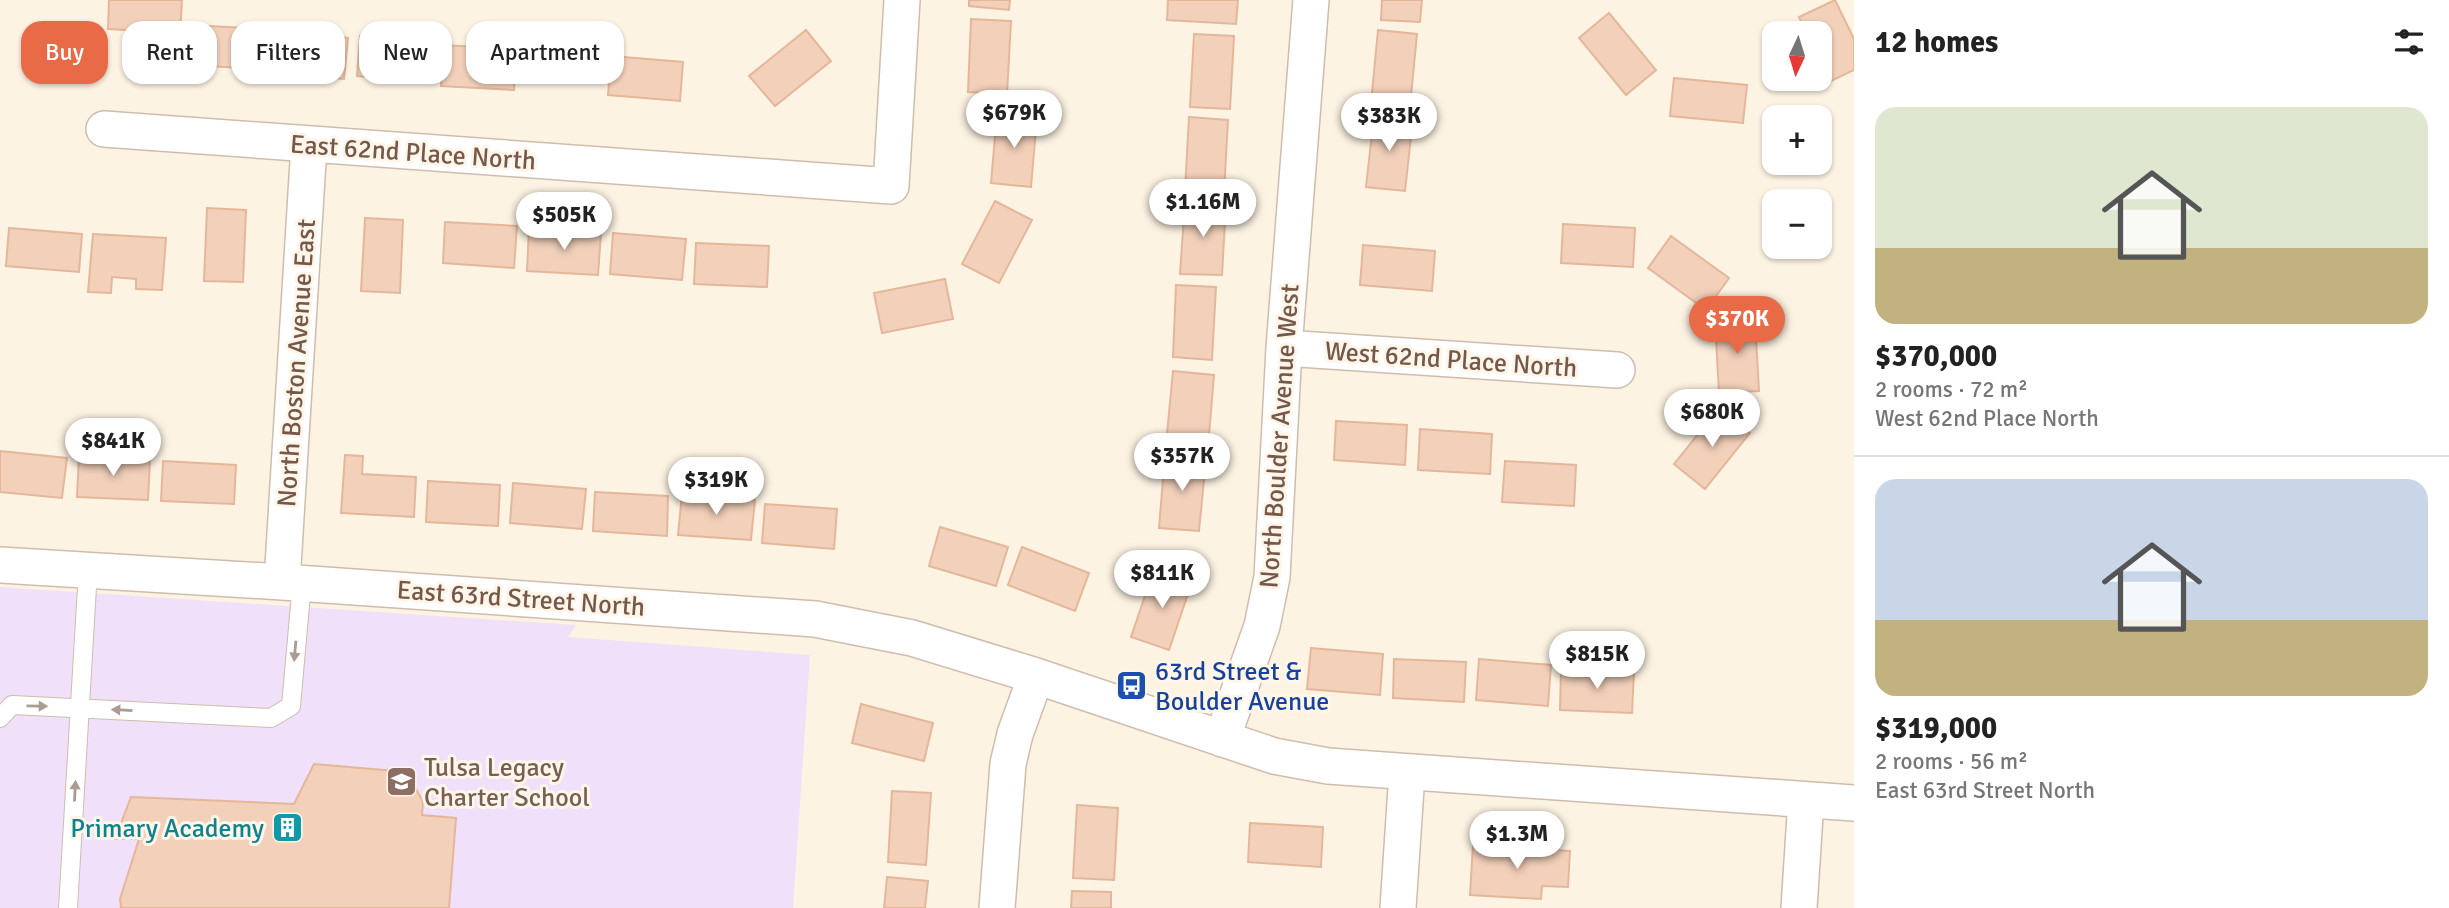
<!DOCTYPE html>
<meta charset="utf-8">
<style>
:root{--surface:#fff;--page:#f6f6f6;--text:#222;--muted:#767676;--line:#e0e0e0;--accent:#e96a46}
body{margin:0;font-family:Signika,sans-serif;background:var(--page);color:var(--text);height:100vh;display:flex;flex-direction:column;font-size:26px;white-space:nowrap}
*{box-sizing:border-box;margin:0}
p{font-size:23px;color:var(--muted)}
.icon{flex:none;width:38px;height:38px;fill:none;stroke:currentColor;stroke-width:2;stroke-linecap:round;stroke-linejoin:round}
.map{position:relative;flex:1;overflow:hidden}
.sheet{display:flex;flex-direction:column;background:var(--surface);width:595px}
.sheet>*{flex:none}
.guide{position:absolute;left:21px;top:21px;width:665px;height:63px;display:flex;gap:14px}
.needle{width:46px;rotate:184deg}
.buttons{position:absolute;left:1762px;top:21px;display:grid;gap:14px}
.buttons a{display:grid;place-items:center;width:70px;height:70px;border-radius:14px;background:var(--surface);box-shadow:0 2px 5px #0004;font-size:35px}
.price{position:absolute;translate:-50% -60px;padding:0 16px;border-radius:24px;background:#fff;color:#222;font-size:23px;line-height:46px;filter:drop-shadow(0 2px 4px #0008)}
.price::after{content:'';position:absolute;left:50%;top:42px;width:21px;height:16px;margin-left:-10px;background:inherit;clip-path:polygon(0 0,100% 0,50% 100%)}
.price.current{background:var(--accent);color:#fff}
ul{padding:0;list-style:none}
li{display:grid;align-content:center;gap:14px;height:371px;padding:0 21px}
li+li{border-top:2px solid var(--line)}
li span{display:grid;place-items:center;height:217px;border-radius:21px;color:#555}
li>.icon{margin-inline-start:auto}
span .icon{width:126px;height:126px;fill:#fffc;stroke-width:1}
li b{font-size:30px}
h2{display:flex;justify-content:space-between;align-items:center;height:84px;padding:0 21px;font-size:30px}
.tag{padding:0 24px;border-radius:21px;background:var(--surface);box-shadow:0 2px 5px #0004;font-size:24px;line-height:63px}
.tag.current{background:var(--accent);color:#fff}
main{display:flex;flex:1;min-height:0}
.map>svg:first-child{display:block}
.education{fill:#f0e0f9}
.building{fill:#f2d0ba;stroke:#e5b79a;stroke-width:2}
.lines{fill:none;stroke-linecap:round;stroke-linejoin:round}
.service-casing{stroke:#d0bcac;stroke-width:20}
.minor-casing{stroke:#d0bcac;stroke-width:38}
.service{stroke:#fff;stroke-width:18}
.minor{stroke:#fff;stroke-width:35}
.oneway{fill:#ac9b92}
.labels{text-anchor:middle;stroke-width:6;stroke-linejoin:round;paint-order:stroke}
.street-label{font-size:26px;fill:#755849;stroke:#fff6e9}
.transit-label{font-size:26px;fill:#164399;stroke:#fff6e9;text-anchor:start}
.education-label{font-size:26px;fill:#785e54;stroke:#fff6e9;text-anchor:start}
.culture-label{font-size:26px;fill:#0d838f;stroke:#fff6e9;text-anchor:end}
</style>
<main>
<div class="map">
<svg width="1854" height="908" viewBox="0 0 1854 908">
<rect width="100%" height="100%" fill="#fdf3e3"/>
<!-- education -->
<path class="education" d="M0 587 576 625 568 637 810 655 793 908H0Z"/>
<!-- building -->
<path class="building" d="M109 0H182L180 33 108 29Z
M969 0H1010L1009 10 969 6Z
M1168 0H1238L1236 24 1167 20Z
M1382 0H1422L1420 22 1381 20Z
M1835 0 1854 39V70L1829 82 1820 62V33H1806L1799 17Z
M1609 13 1656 70 1626 95 1579 38Z
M971 19 1011 21 1007 94 968 92Z
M191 25 264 29 262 69 189 65Z
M806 30 831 61 775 106 749 76Z
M1378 30 1417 34 1410 106 1371 103Z
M277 31 348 38 344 79 273 73Z
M1194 34 1234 36 1230 109 1190 107Z
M360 36 432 43 429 82 357 76Z
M443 45 516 49 514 90 441 86Z
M611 56 683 62 680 101 608 95Z
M1674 78 1747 85 1743 123 1670 116Z
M997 113 1037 117 1031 187 991 183Z
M1374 115 1413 119 1405 191 1366 187Z
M1189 117 1228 120 1224 192 1185 190Z
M995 201 1032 220 999 283 962 264Z
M1185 201 1226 204 1222 275 1180 274Z
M207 208 246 210 243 282 204 281Z
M365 218 403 220 400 293 361 291Z
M445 222 517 226 514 268 443 263Z
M1563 224 1635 228 1633 267 1561 263Z
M9 228 82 234 79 272 6 266Z
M529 229 601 233 598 275 527 271Z
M613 233 686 239 682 280 610 274Z
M93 234 166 238 162 290 136 289V279L112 277 111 293 88 292Z
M1671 236 1729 278 1706 310 1648 268Z
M696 243 769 246 767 287 694 284Z
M1363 245 1435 251 1432 291 1360 285Z
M945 279 953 319 882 333 874 293Z
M1176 285 1216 287 1212 360 1173 357Z
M1755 319 1759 391 1719 393 1715 321Z
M1173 371 1214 375 1208 447 1166 444Z
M1719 408 1750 433 1705 489 1674 464Z
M1336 421 1407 425 1405 465 1334 460Z
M1420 429 1492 434 1490 474 1418 470Z
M0 451 67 458 62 498 0 492Z
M345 455 363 456 362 474 416 477 414 517 341 513Z
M1165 455 1206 459 1199 531 1159 528Z
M79 456 150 460 148 500 77 497Z
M163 461 236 465 234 504 161 501Z
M1505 461 1576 465 1574 506 1502 502Z
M428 481 500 485 498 526 426 522Z
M513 483 586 489 582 529 510 523Z
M595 492 668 496 667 536 593 531Z
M682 494 755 500 751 540 678 535Z
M765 504 837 509 834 549 762 543Z
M940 527 1008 547 996 586 929 566Z
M1022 547 1089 573 1075 611 1008 585Z
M1154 569 1192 582 1169 650 1131 637Z
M1311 648 1383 654 1380 695 1307 689Z
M1394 659 1466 662 1464 702 1393 698Z
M1479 659 1551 665 1548 706 1476 700Z
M1561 669 1634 672 1632 713 1560 710Z
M861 704 933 723 924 761 852 743Z
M314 764 407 772 423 802 422 815 456 818 449 908H121L120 899 139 839H115L131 797 294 804Z
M892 791 931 793 926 865 888 862Z
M1077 805 1118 808 1114 880 1073 878Z
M1250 823 1323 827 1321 867 1248 862Z
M1473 845 1570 851 1568 887 1542 886 1541 899 1470 895Z
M887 877 928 881 925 908H884Z
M1072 891 1111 892V908H1071Z"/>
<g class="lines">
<defs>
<path id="service" d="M0 718 12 705 271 718 291 706 302 583
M68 908 88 570"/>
<path id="minor" d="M104 129 891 186 902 0
M1284 348 1617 370
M0 565 282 582 815 619 912 638 1036 676 1274 756 1328 766 1854 803
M282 582 309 145
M1222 739 1262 626 1272 577 1284 348 1311 0
M997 908 1008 764 1015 734 1036 676
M1398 908 1407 773
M1799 908 1806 800"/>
</defs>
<!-- service casing -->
<use href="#service" class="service-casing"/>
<!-- minor casing -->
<use href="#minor" class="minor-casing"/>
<!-- service -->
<use href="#service" class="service"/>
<!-- minor -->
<use href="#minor" class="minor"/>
</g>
<!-- one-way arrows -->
<defs><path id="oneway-solid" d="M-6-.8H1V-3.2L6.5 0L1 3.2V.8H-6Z" transform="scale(1.75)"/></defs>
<g class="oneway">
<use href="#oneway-solid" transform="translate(295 651) rotate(95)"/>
<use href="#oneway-solid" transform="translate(37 706) rotate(1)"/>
<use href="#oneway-solid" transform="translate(122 710) rotate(-177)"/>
<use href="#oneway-solid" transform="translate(75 791) rotate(-87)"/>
</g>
<!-- icons -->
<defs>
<symbol id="bus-square" viewBox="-11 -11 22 22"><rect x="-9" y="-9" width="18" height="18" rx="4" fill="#1a4fb4" stroke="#fff6e9"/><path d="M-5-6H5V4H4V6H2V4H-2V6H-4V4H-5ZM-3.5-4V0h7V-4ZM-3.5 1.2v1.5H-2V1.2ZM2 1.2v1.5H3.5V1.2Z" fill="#fff"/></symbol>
<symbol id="school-square" viewBox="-11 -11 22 22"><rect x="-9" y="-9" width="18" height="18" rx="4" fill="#8d6e63" stroke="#fff6e9"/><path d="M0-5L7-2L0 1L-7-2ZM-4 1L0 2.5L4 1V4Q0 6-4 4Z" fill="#fff"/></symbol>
<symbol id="building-square" viewBox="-11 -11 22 22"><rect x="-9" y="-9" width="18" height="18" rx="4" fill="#0f9aa8" stroke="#fff6e9"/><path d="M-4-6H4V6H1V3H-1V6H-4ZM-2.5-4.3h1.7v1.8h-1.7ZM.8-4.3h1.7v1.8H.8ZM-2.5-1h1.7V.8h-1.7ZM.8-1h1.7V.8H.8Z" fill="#fff"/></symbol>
</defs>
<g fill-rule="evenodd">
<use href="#bus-square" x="1114" y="668" width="35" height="35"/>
<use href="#school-square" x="384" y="764" width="35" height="35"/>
<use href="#building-square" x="270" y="810" width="35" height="35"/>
</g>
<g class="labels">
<!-- street labels -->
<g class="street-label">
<text transform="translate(413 152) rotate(4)" y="9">East 62nd Place North</text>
<text transform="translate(1451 359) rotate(4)" y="9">West 62nd Place North</text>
<text transform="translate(296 363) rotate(-86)" y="9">North Boston Avenue East</text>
<text transform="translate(1279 436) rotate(-86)" y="9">North Boulder Avenue West</text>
<text transform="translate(521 598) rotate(4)" y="9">East 63rd Street North</text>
</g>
<!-- transit labels -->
<g class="transit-label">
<text x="1155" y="680">63rd Street &amp;<tspan x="1155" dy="30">Boulder Avenue</tspan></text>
</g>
<!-- education labels -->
<g class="education-label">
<text x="424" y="776">Tulsa Legacy<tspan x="424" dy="30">Charter School</tspan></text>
</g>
<!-- culture labels -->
<g class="culture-label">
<text x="264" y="837">Primary Academy</text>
</g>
</g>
</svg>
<div class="buttons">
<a><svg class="needle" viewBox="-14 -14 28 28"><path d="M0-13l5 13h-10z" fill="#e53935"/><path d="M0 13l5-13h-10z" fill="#767676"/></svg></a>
<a>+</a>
<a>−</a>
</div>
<b class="price" style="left:1014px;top:150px">$679K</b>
<b class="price" style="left:1389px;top:153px">$383K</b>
<b class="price" style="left:1203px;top:239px">$1.16M</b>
<b class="price" style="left:564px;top:252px">$505K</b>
<b class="price current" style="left:1737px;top:356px">$370K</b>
<b class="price" style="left:1712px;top:449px">$680K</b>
<b class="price" style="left:113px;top:478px">$841K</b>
<b class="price" style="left:1182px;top:493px">$357K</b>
<b class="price" style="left:716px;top:517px">$319K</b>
<b class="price" style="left:1162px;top:610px">$811K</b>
<b class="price" style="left:1597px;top:691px">$815K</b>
<b class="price" style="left:1517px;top:871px">$1.3M</b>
<div class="guide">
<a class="tag current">Buy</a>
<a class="tag">Rent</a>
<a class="tag">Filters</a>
<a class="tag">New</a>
<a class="tag">Apartment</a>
</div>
</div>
<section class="sheet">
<h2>12 homes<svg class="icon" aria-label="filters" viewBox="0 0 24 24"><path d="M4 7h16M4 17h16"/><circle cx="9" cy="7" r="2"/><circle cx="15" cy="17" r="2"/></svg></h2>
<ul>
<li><span style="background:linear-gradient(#dfe7d0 65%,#c2b280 0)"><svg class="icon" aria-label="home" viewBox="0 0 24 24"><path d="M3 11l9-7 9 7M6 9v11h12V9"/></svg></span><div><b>$370,000</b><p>2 rooms · 72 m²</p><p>West 62nd Place North</p></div></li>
<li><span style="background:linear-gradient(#c9d6e8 65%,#c2b280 0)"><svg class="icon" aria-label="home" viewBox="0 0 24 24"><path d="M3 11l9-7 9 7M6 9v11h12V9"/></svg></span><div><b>$319,000</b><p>2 rooms · 56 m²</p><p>East 63rd Street North</p></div></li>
</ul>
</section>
</main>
